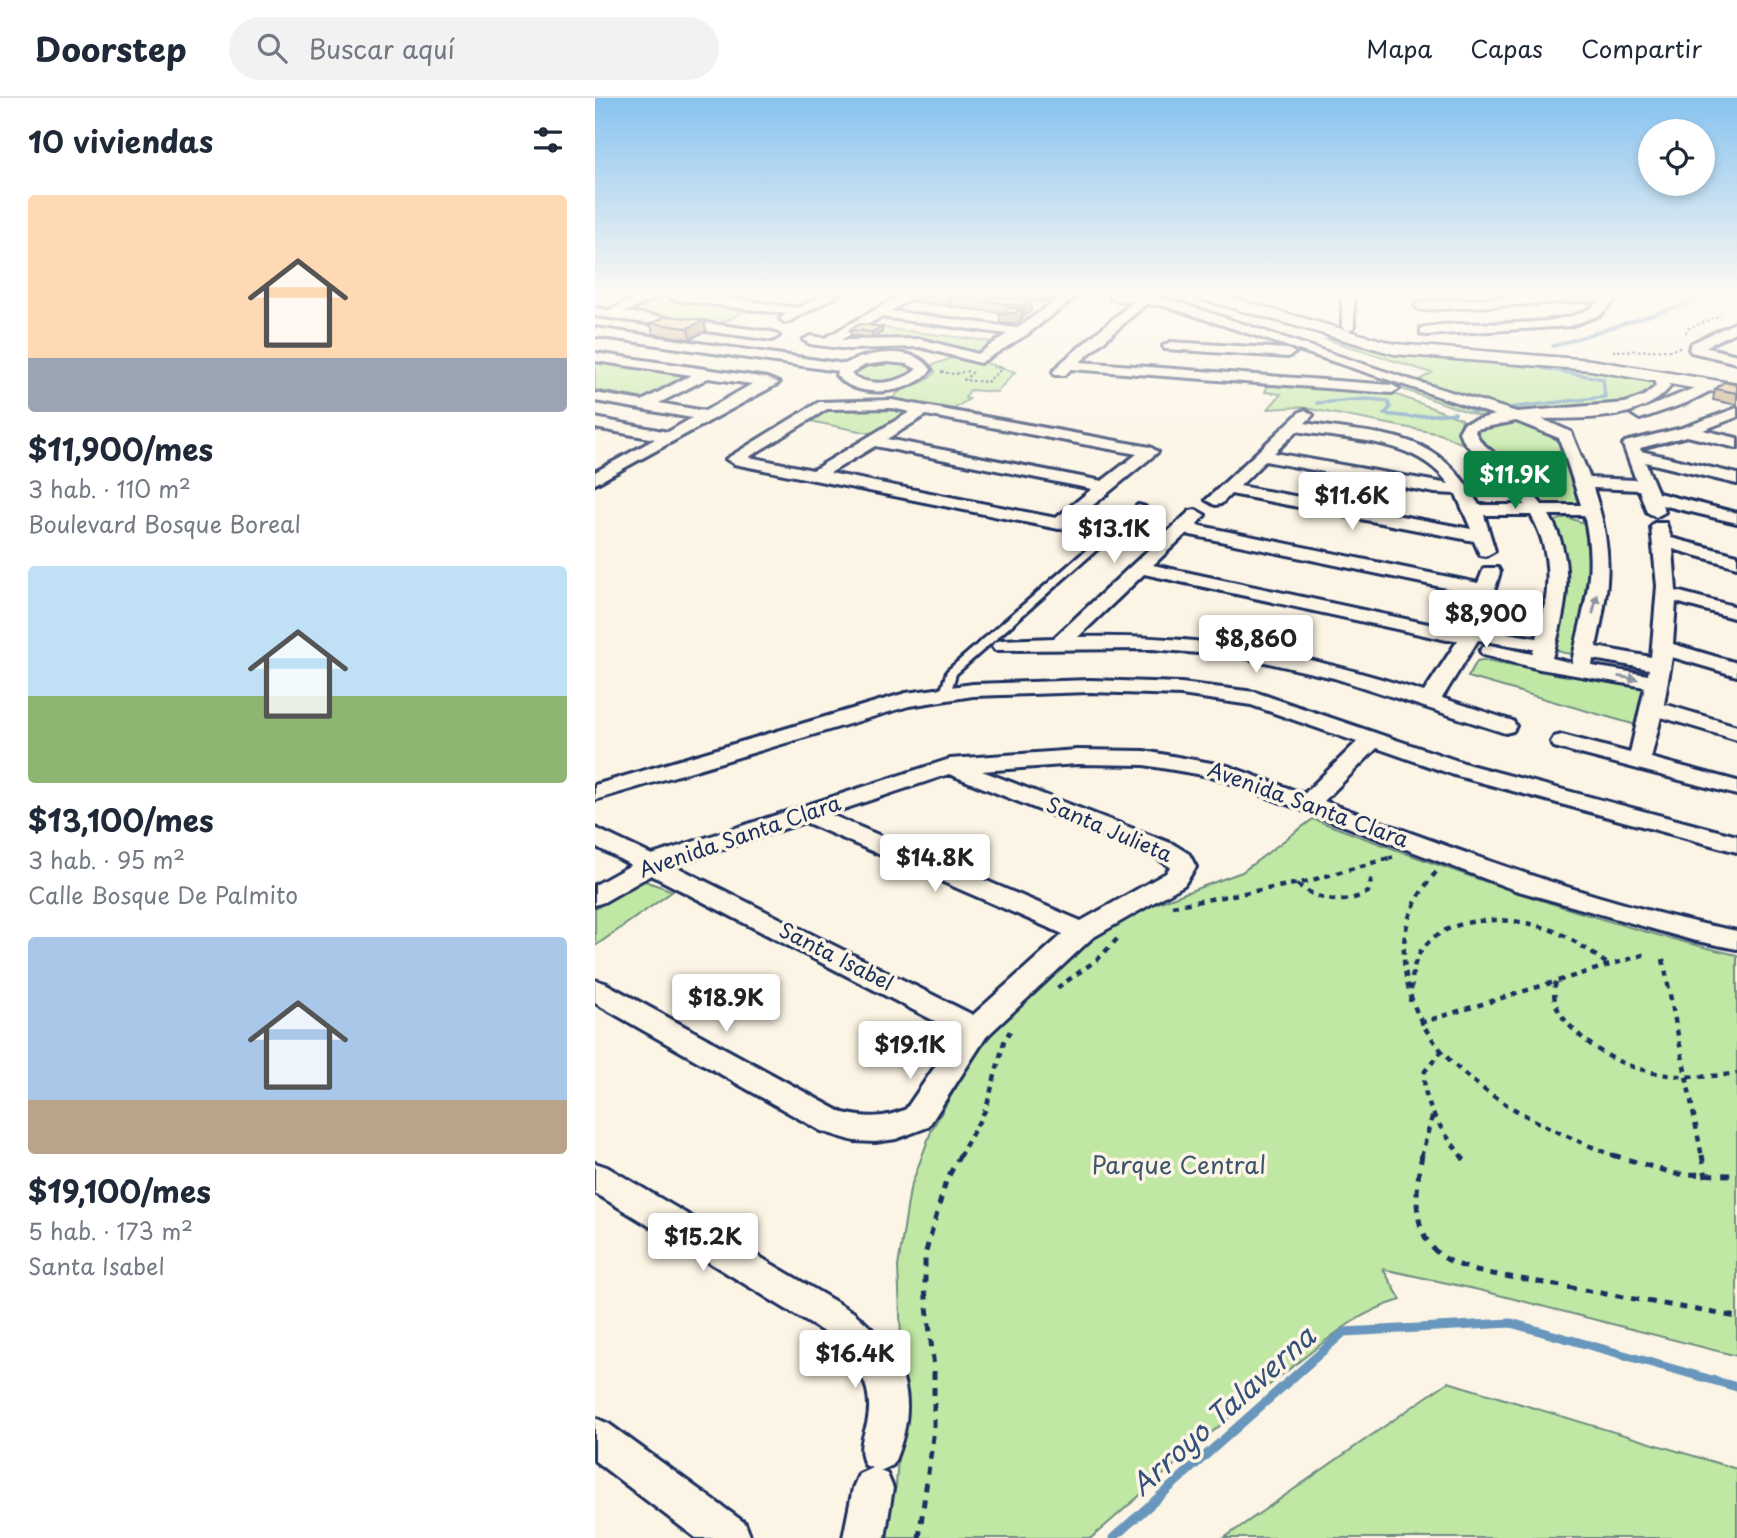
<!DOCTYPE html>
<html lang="es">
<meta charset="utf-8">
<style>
:root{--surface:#fff;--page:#f2f2f3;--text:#1f2937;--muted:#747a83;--line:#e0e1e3;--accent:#0b8043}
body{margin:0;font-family:"Playpen Sans",sans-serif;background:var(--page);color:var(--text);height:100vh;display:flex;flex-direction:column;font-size:26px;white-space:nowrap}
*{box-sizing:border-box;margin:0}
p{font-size:23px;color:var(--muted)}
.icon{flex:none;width:38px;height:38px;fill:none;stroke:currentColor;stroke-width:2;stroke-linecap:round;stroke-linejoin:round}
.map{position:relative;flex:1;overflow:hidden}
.drawer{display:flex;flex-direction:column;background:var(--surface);width:595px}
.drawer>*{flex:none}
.controls{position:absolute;left:1043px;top:21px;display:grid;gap:14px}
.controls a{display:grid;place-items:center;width:77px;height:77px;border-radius:50%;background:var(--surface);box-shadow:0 4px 10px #0003;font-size:35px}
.price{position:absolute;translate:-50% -60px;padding:0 16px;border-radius:7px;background:#fff;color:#222;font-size:23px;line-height:46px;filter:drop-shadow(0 2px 4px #0008)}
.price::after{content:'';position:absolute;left:50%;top:42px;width:21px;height:16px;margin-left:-10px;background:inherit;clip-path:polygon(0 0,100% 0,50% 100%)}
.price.current{background:var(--accent);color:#fff}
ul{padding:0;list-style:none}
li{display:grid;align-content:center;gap:14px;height:371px;padding:0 28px}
li span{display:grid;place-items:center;height:217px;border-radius:7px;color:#555}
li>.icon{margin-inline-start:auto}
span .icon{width:126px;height:126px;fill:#fffc;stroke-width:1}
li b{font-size:30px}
h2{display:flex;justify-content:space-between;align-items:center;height:84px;padding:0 28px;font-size:30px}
header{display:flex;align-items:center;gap:42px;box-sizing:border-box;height:98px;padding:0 35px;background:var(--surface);border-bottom:2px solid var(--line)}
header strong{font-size:33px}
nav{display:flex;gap:38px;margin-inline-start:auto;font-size:24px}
.search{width:490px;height:63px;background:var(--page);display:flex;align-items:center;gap:18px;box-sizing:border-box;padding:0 24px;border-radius:38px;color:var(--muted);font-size:26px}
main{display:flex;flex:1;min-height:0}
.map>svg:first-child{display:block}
.green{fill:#c0e8a4;stroke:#6e8c81;stroke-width:2}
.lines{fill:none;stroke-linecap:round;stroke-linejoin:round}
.stream-far1{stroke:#6796bc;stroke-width:3.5}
.stream{stroke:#6796bc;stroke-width:9}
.service-casing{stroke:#1b2f5e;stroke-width:6}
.minor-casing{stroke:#1b2f5e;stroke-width:6}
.tertiary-casing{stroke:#1b2f5e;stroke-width:5}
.path-far3{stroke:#1b2f5e;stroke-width:2;stroke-dasharray:2.5 2.5;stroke-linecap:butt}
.path-far2{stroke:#1b2f5e;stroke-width:3.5;stroke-dasharray:5 5;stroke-linecap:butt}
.path-far1{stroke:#1b2f5e;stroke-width:4.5;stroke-dasharray:6 6;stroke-linecap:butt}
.path{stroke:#1b2f5e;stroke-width:5;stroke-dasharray:8 8;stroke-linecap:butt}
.service{fill:#fcf5e5;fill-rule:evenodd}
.minor{fill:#fcf5e5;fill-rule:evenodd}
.tertiary{fill:#fcf5e5;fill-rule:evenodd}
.wall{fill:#c4a982;stroke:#1b2f5e;stroke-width:2}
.shaded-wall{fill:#a08a6a;stroke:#1b2f5e;stroke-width:2}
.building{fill:#e4c597;stroke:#1b2f5e;stroke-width:2}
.oneway{fill:#8c92a2}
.labels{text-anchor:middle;stroke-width:7;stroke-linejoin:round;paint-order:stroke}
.street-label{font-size:21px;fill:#1b2f5e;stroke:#fcf5e5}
.near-park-label{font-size:24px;fill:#3c546c;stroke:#fcf5e5}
.near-water-label{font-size:28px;font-style:italic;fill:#34517d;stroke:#fcf5e5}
</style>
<header>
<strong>Doorstep</strong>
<div class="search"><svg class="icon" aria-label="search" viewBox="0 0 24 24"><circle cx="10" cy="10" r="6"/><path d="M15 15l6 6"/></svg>Buscar aquí</div>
<nav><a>Mapa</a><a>Capas</a><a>Compartir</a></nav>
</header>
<main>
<section class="drawer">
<h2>10 viviendas<svg class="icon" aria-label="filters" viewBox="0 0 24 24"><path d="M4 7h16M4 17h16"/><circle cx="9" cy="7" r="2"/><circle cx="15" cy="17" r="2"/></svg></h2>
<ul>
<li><span style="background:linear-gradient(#ffd9b3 75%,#9aa5b1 0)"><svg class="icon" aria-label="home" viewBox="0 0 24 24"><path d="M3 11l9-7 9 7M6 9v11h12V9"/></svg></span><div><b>$11,900/mes</b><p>3 hab. · 110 m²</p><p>Boulevard Bosque Boreal</p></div></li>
<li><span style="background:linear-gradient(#bfe0f5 60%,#8fb573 0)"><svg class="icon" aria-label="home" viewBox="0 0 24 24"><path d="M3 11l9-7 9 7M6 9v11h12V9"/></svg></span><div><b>$13,100/mes</b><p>3 hab. · 95 m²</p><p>Calle Bosque De Palmito</p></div></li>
<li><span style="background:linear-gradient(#a9c7e8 75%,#b9a48a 0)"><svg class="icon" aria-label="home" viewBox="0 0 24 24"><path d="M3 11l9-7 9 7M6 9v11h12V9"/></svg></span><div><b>$19,100/mes</b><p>5 hab. · 173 m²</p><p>Santa Isabel</p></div></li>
</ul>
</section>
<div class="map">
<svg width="1142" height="1440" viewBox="0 0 1142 1440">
<rect width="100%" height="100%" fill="#fcf5e5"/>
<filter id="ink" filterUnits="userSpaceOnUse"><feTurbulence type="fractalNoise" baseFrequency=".0143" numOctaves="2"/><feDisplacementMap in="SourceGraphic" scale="14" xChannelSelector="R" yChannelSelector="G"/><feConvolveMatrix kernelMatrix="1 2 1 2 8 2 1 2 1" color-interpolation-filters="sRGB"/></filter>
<g filter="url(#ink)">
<!-- green -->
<path class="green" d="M72 198 152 209 155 210 129 224 120 226 33 213 63 199Z
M272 228 401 244 382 257 365 249 330 242H248Z
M735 240 789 255 1033 275 1054 281 1062 289 1061 293C1024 312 939 322 898 311 872 303 847 292 822 283L837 275 731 241Z
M357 260 388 264 420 274 402 294 375 292 370 300 374 301 354 314 301 303 299 299C311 284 329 290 340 274L337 267Z
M7 262 99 276 52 301 0 292V266Z
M285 263 315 267 317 274C302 285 274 288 258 277V273L264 268Z
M674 285 794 294 867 321 864 334 868 346 845 336 705 309 673 311 686 296 670 294Z
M811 287 897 316 898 318 887 319 801 289Z
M232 310H297L316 315 279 336 210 322Z
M917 323C931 325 949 325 960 335 972 346 980 387 986 404L983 406 948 405 916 371 878 339 880 329Z
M971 419 989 425C998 469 991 511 981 555 974 556 965 556 961 550 977 494 977 480 960 423Z
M887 562 1046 589 1049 592 1041 627 873 579 882 563Z
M718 721C857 773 997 824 1142 857V1258L884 1192 788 1171 806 1202C762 1214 732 1242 697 1269 627 1323 563 1382 496 1440H288L301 1388 308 1287 303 1169 315 1091 337 1031 379 958 419 909 495 839 552 809 647 774Z
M47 782 78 793 0 848V811Z
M853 1284 1142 1371V1440H629Z"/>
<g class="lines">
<!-- stream-far1 -->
<path class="stream-far1" d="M958 248 1119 197
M722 305 771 301 793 303 795 310 789 316 816 319 860 315
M904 311 1010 299 1008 281 947 270 946 266
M876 314 889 313"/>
<!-- stream -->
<path class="stream" d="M518 1440 749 1234 916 1225 1142 1289"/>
<defs>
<path id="service" d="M543 407 550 409 361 576 355 596 354 598H346L345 596 352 573Z"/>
<path id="minor" d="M49 197H66L31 214 177 234 184 238 177 242 0 218V210L14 212Z
M71 197H107L203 210 228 197H244L191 225 185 221 191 216 77 201Z
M306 197H321L296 213 422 230 469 197H483L431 237 385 265 325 249 253 251 215 246 208 242 215 238 230 240ZM286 219 412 236 383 256 325 241 246 242Z
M514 197H549L576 202 810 280 922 314 1030 305 1049 298 1061 288 1058 278 1060 275H1070L1075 289C1047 324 988 320 947 321L976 334 995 380 1041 382 1028 347 1030 344 1087 330 1142 310V319L1108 332 1142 340V350L1092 338 1045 350 1046 353 1142 376V386L1050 364 1063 395 1142 415V425L1067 407 1070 414 1061 419 1052 414 1044 392 998 390C1019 454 1015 485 1001 549L1056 559 1062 488 1056 429 1059 425H1071L1076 440 1142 457V469L1078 451 1081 493 1142 509V521L1081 504 1078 546 1142 565V578L1077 559 1069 606 1142 628V642L1066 619 1056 660 1142 683V697L959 649 956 644 959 639 967 637 1035 655 1050 589 945 571 888 557 885 553 888 549 895 547 937 556 939 551 883 542 847 600 918 623 921 628 918 633 910 635 739 580 648 559 558 551 400 552 397 548 400 544 407 542 459 540 595 413 601 412 610 417 601 427 883 485 889 470H903L905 474 888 531 942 540C955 497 959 457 936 417H889L900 453 891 458 885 457 879 443 636 396 626 406 620 407 611 402 705 314 710 312 718 317 710 325C788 339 841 329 884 407H930C921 394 911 382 900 371 887 359 871 352 864 334L869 325 900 317 570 208 551 206 485 264 797 287 804 291 797 295 476 271 470 277H460L458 274 467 264 538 204 516 201ZM921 323 964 340 986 407H947L923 376 886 344 880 334 881 331ZM702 333C755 343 819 339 854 386L679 355ZM670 363 840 395 861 396 876 431 645 388ZM954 417H989C1003 476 988 509 977 565L957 560C971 511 982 464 954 417ZM591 436 880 496 869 529 852 530 558 467ZM549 476 852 542H863L829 594C708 555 611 536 483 539ZM998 561 1054 571 1053 577 997 568Z
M747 197H759V229L753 233 747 229Z
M956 197H1035L1021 201 1005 217 975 228 831 237 826 236V230C875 219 971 237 1006 202L826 212 820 208 826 204Z
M1142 224V233L1110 249 1142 257V265L1096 254 1094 251 1097 245Z
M0 230 250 266C271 254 322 247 336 272 316 297 262 302 241 277L243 273 0 238ZM292 264 312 266 322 271C306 286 273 290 256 276L270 267Z
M575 244 693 251 700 255 693 259 570 251 568 248Z
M0 255 172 280 184 285 0 386V374L60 341 0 330V320L73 334 97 320 0 303V295L47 303 96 277 0 263ZM113 280 157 286 110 313 64 305Z
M1116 283 1121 284V290L1091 305 1045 321 1037 316Z
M297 302 555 349 563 354 470 430 464 431 139 366 131 361 224 304ZM297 310 315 314 218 372 154 359 232 311ZM331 317 542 356 507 383 292 341ZM280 348 497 391 461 420 235 375Z
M495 582 586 585 660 594 875 667 1142 738V754L859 677 782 650 729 703C865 753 1000 805 1142 833V851L1097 842 920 792 620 679 549 667 482 666 387 673 578 746 594 756 601 769 589 787 497 840 391 939 333 1029 301 1041 280 1044 259 1043 226 1033 0 905V882L10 885 248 1015C270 1020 290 1021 311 1011L363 935 56 777 9 804 0 807V787L36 767 0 748V730L57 757 355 661 482 652 549 653 633 668 709 696 762 644 656 607 586 597 495 594 378 598 314 608 0 702V687L311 595 378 586ZM354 676 560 758 575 769 571 775 486 823 234 716ZM210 724 468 836 378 917 78 767Z
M0 1065 12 1069 258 1214C312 1258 326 1303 298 1367L285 1373 292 1376 298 1390 290 1440H248L258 1390 264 1376 277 1370 270 1367C263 1352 267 1342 272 1326 281 1287 260 1261 232 1236L0 1095Z
M0 1320 14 1326 150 1425 156 1440H101L0 1363Z"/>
<path id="tertiary" d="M600 197H626L800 246 996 262 1142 286V298L996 272 799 256 602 200Z"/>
</defs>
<!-- service casing -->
<use href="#service" class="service-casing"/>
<!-- minor casing -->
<use href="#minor" class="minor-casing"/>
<!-- tertiary casing -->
<use href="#tertiary" class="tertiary-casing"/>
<!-- path-far3 -->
<path class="path-far3" d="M1045 202 1067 197
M1091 235 1092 231 1126 217
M1018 253 1077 252 1087 248
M346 274 360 276 373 273
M378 274 369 282 392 284 408 270 398 269"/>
<!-- path-far2 -->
<path class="path-far2" d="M794 760 798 759"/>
<!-- path-far1 -->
<path class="path-far1" d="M841 774C816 804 805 832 810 871 822 975 937 1025 1022 1059
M702 786C724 803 748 808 773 794L778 775
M577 808 710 784 798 759
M1068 861 1107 1059
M961 884C955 904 965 918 979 932 1023 976 1083 985 1142 975
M462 890 503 861 526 837
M815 904C817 889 816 870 824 856 849 814 919 817 959 833 979 841 996 855 1014 867
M825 925 1051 856
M848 952 830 973C825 1006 849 1034 867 1059
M364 1059 391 1011 409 944 415 933
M826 1059 838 1015"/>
<!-- path -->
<path class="path" d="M827 1057C820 1092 815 1139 850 1160 859 1166 871 1169 881 1173L1142 1219
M866 1057 869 1062
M1018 1057 1081 1076 1142 1077
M1107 1057 1111 1079
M324 1440 339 1331V1270L330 1191V1157L351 1083 365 1057"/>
<!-- service -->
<use href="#service" class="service"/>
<!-- minor -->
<use href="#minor" class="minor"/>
<!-- tertiary -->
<use href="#tertiary" class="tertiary"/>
</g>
<!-- wall -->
<path class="wall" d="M314 197H390L424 201V197H454L455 200 449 204 439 203 438 201 435 203 436 213 429 218H427V221L420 225 405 226 407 215 356 209V207L354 208 314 203Z
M56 225 111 233 95 241 58 236Z
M287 229V234L277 240 256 237 255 232Z
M1142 287V307L1118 302 1120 291Z"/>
<!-- shaded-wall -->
<path class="shaded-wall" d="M355 197H362L355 199 356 207 354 208 353 199Z
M433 197H438V201L433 204Z
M449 197H454L455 200 449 204Z
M436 203V213L429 218V208Z
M426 211 427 221 420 225 405 226V216Z
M109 222 111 233 95 241 93 230Z
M287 229V234L277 240V234Z"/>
<!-- building -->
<path class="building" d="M359 197H390L436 203 429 208 355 199Z
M415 209 426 211 419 215 405 216Z
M73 218 109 222 93 230 56 225Z
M265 226 287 229 277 234 255 232Z
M1129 284 1142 287V295L1120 291Z"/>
<!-- one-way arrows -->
<defs><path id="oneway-solid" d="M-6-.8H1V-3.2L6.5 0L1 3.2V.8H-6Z" transform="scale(1.75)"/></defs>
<g class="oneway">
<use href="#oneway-solid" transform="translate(1000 506) rotate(-77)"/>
<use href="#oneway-solid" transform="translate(1033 580) rotate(9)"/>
</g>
</g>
<!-- sky -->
<linearGradient id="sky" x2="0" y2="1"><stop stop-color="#88c3f0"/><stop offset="0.49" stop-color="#fefaf3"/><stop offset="1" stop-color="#fefaf3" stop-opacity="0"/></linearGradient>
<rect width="1142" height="399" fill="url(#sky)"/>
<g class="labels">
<!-- street labels -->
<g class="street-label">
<text transform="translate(713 707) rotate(20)" y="7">Avenida Santa Clara</text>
<text transform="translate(514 732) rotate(23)" y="7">Santa Julieta</text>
<text transform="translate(145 739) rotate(-19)" y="7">Avenida Santa Clara</text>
<text transform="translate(241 859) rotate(27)" y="7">Santa Isabel</text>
</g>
<!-- near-park labels -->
<g class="near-park-label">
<text x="584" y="1076">Parque Central</text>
</g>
<!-- near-water labels -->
<g class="near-water-label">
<text transform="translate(628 1313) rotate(-42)" y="10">Arroyo Talaverna</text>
</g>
</g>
</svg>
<div class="controls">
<a><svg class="icon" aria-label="locate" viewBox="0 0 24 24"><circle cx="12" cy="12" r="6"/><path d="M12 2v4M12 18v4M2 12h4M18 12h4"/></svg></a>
</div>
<b class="price current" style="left:920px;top:413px">$11.9K</b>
<b class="price" style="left:757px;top:434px">$11.6K</b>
<b class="price" style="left:519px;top:467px">$13.1K</b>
<b class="price" style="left:891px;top:552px">$8,900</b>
<b class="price" style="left:661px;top:577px">$8,860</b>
<b class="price" style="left:340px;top:796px">$14.8K</b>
<b class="price" style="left:131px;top:936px">$18.9K</b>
<b class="price" style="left:315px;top:983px">$19.1K</b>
<b class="price" style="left:108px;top:1175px">$15.2K</b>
<b class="price" style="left:260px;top:1292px">$16.4K</b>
</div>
</main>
